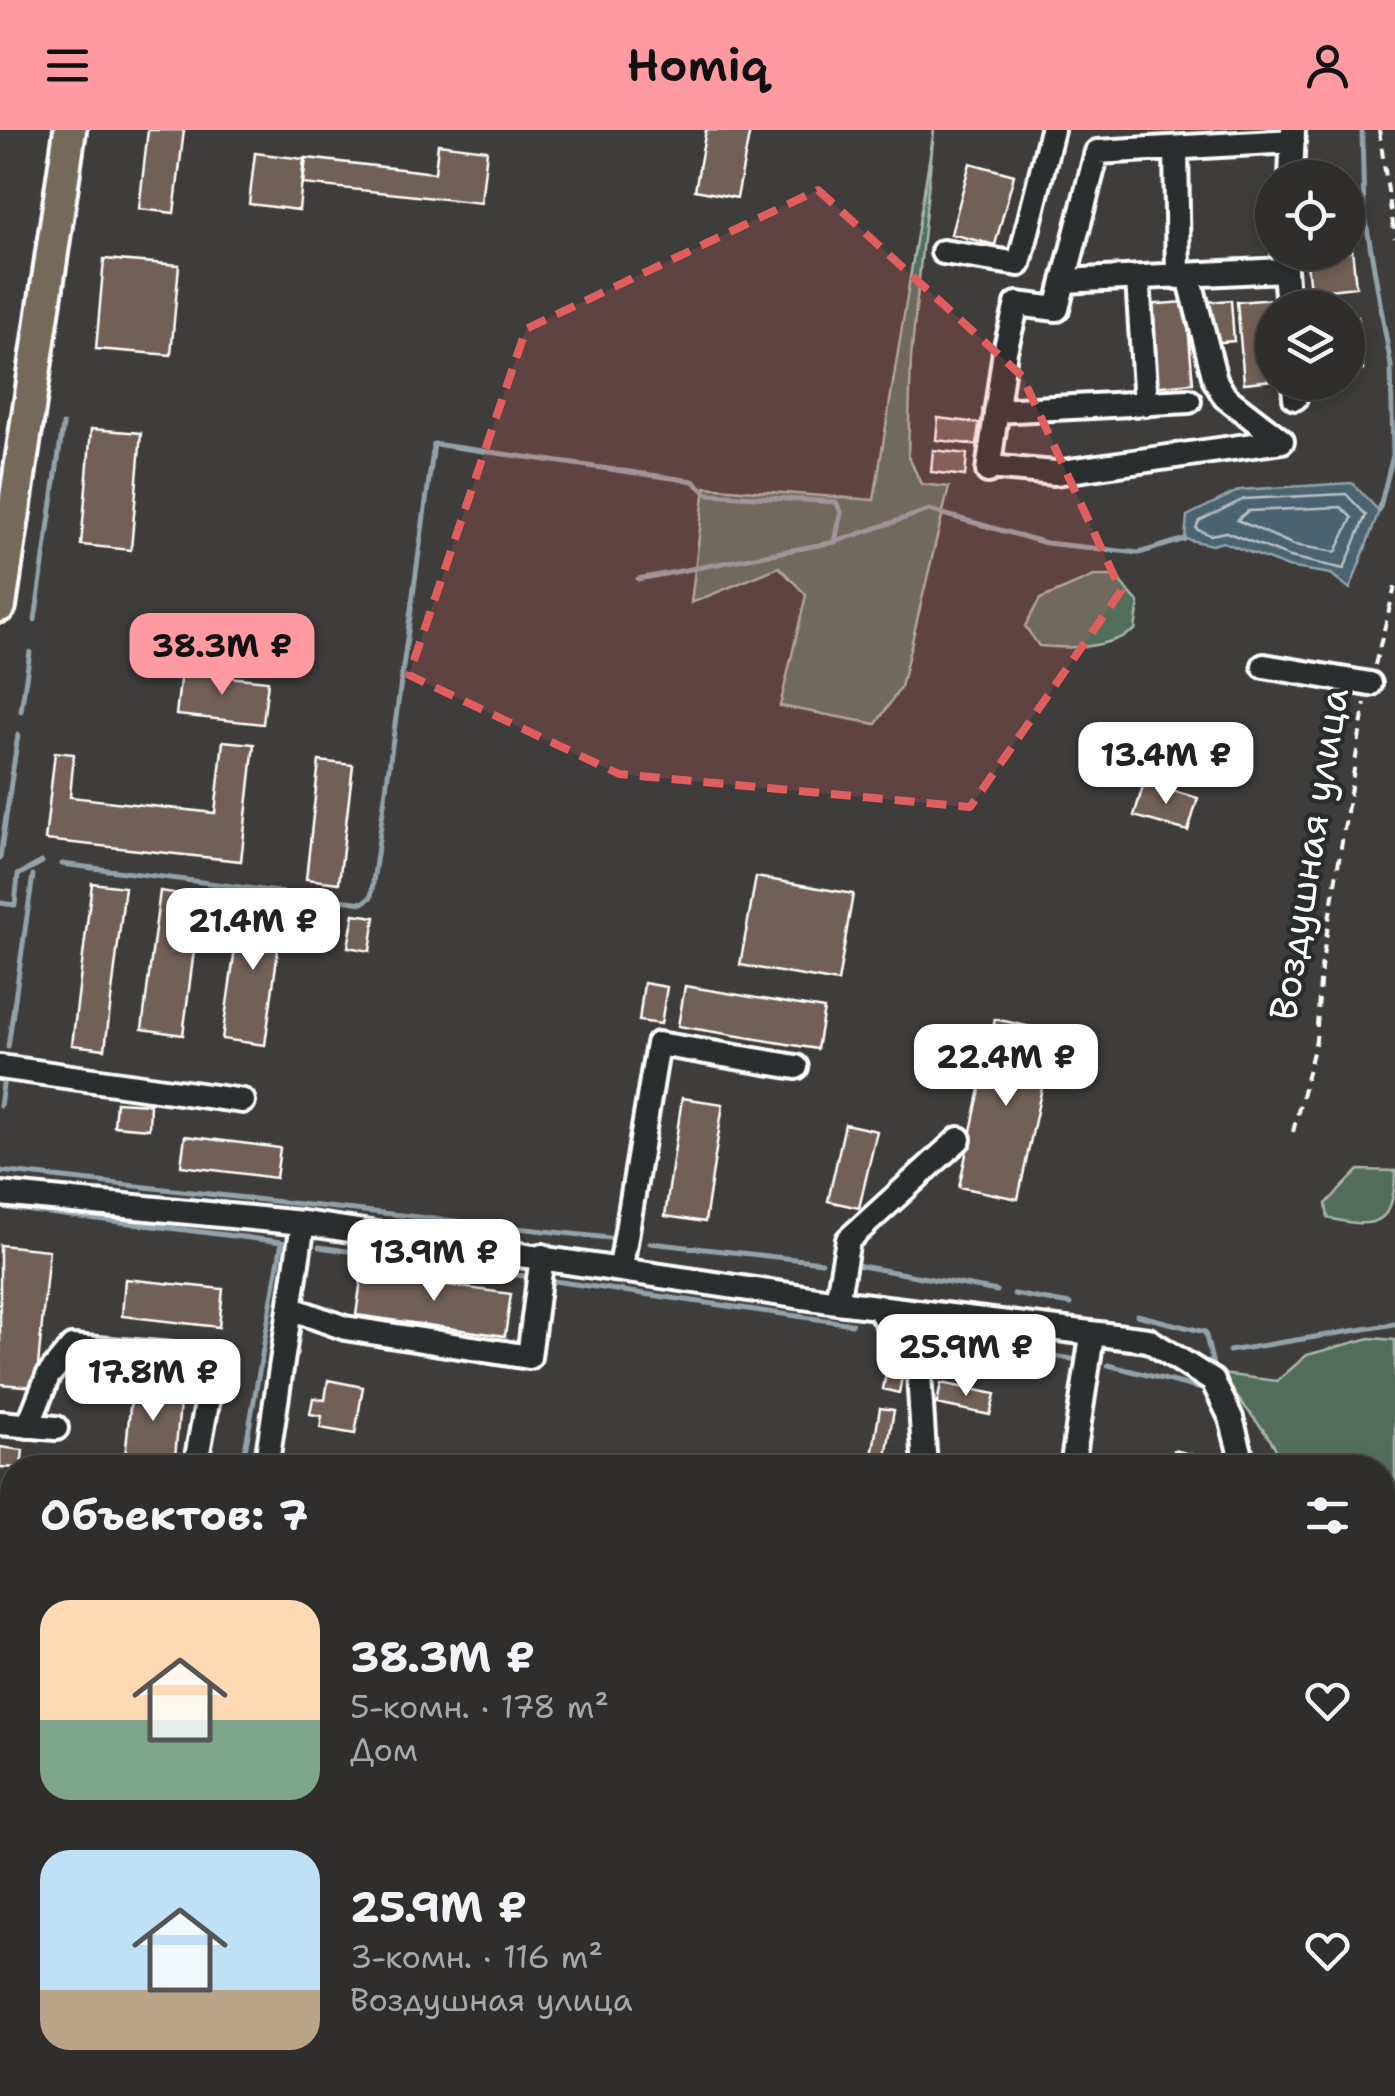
<!DOCTYPE html>
<html lang="ru">
<meta charset="utf-8">
<style>
:root{--surface:#2f2e2c;--page:#373634;--text:#f1f3f6;--muted:#a7a8a9;--line:#4a4a48;--accent:#ff9aa2}
body{margin:0;font-family:"Shantell Sans",sans-serif;background:var(--page);color:var(--text);height:100vh;display:flex;flex-direction:column;font-size:38px;white-space:nowrap}
*{box-sizing:border-box;margin:0}
p{font-size:32px;color:var(--muted)}
.icon{flex:none;width:55px;height:55px;fill:none;stroke:currentColor;stroke-width:2;stroke-linecap:round;stroke-linejoin:round}
.map{position:relative;flex:1;overflow:hidden}
.drawer{position:absolute;left:0px;top:1325px;width:1395px;height:642px;display:flex;flex-direction:column;background:var(--surface);border-radius:40px 40px 0 0;box-shadow:0 5px 15px #0003,0 0 0 2px var(--line)}
.drawer>*{flex:none}
.controls{position:absolute;left:1255px;top:30px;display:grid;gap:20px}
.controls a{display:grid;place-items:center;width:110px;height:110px;border-radius:50%;background:var(--surface);box-shadow:0 5px 15px #0003,0 0 0 2px var(--line);font-size:50px}
.price{position:absolute;translate:-50% -85px;padding:0 22px;border-radius:20px;background:#fff;color:#222;font-size:32px;line-height:65px;filter:drop-shadow(0 2px 5px #0008)}
.price::after{content:'';position:absolute;left:50%;top:60px;width:30px;height:22px;margin-left:-15px;background:inherit;clip-path:polygon(0 0,100% 0,50% 100%)}
.price.on{background:var(--accent);color:#111}
ul{padding:0;list-style:none}
li{display:flex;align-items:center;gap:30px;height:250px;padding:0 40px}
li span{display:grid;place-items:center;flex:none;width:280px;height:200px;border-radius:30px;color:#555}
li>.icon{margin-inline-start:auto}
span .icon{width:120px;height:120px;fill:#fffc;stroke-width:1}
li b{font-size:42px}
h2{display:flex;justify-content:space-between;align-items:center;height:120px;padding:0 40px;font-size:42px}
header{display:flex;justify-content:space-between;align-items:center;height:130px;padding:0 40px;background:var(--accent);color:#111;font-size:45px;font-weight:600}
.map>svg:first-child{display:block}
.green{fill:#526d5d;stroke:#a8b6ae;stroke-width:2.5}
.water{fill:#4b646f;stroke:#93a2a9;stroke-width:2.5}
.lines{fill:none;stroke-linecap:round;stroke-linejoin:round}
.shore{stroke:#b7c1c5;stroke-width:2.5}
.stream{stroke:#93a2a9;stroke-width:5}
.building{fill:#716158;stroke:#fff;stroke-width:2.5}
.minor-casing{stroke:#fff;stroke-width:30}
.major-casing{stroke:#fff;stroke-width:38}
.path{stroke:#fff;stroke-width:4;stroke-dasharray:10 8;stroke-linecap:butt}
.minor{stroke:#2a2d2e;stroke-width:22}
.major{stroke:#746a5a;stroke-width:30}
.marked{fill:#e05e5e;fill-opacity:0.2;stroke:#e05e5e;stroke-width:8;stroke-dasharray:20 12;stroke-linejoin:round}
.labels{text-anchor:middle;stroke-width:9;stroke-linejoin:round;paint-order:stroke}
.street-label{font-size:38px;fill:#fff;stroke:#2a2d2e}
</style>
<header><svg class="icon" aria-label="menu" viewBox="0 0 24 24"><path d="M4 6h16M4 12h16M4 18h16"/></svg>Homiq<svg class="icon" aria-label="person" viewBox="0 0 24 24"><circle cx="12" cy="8" r="4"/><path d="M4 21q1-7 8-7t8 7"/></svg></header>
<div class="map">
<svg width="1395" height="1966" viewBox="0 0 1395 1966">
<rect width="100%" height="100%" fill="#3f3d3b"/>
<filter id="ink" filterUnits="userSpaceOnUse"><feTurbulence type="fractalNoise" baseFrequency=".01" numOctaves="2"/><feDisplacementMap in="SourceGraphic" scale="20" xChannelSelector="R" yChannelSelector="G"/><feConvolveMatrix kernelMatrix="1 2 1 2 8 2 1 2 1" color-interpolation-filters="sRGB"/></filter>
<g filter="url(#ink)">
<!-- green -->
<path class="green" d="M934 0 911 228 908 325 921 354 949 357 901 557 876 594 780 576 806 465 779 437 691 473 705 357 874 370Z
M1094 446H1115L1139 473 1135 500C1105 519 1073 519 1039 516L1025 496 1040 469Z
M1359 1040 1395 1041C1395 1094 1377 1100 1328 1088L1326 1074Z
M1370 1208 1395 1210V1377L1391 1378 1383 1375 1382 1338 1284 1337C1273 1303 1239 1276 1222 1244L1277 1251 1307 1225Z
M0 1528 12 1530V1682L6 1692 1 1804Z"/>
<!-- water -->
<path class="water" d="M1352 353 1379 381 1350 459 1331 444 1288 437 1223 412 1212 415 1185 409 1187 386 1240 360Z"/>
<g class="lines">
<!-- shore -->
<path class="shore" d="M1346 364 1366 385 1344 439 1290 427 1226 402 1210 405 1196 399 1199 391 1244 369Z
M1341 377 1352 388 1336 422 1294 415 1237 390 1248 381Z"/>
<!-- stream -->
<path class="stream" d="M1362 0 1364 80 1391 236 1393 325 1379 381
M638 449 835 412 929 380 1046 413 1139 423 1185 409
M35 490 63 295
M21 581 30 522
M0 728 18 605
M62 734 363 773 371 767 434 314 693 351 708 364 836 372 841 382 835 412
M0 773 15 775 18 745 42 732
M8 917 33 745
M0 976 4 948
M0 1041 609 1108
M0 1077 282 1112 242 1338
M650 1113 822 1132
M319 1117 524 1146
M856 1135 997 1161
M554 1151 852 1194
M1014 1164 1070 1174
M1137 1185 1205 1202 1213 1235
M916 1204 1072 1229
M1229 1221 1395 1194
M1108 1235 1202 1259
M0 1506 12 1508
M1382 1754 1395 1760
M0 1796 12 1798
M462 1966 466 1955
M1381 1966 1395 1937"/>
</g>
<!-- building -->
<path class="building" d="M148 0H184L174 83 139 79Z
M706 0H750L737 68 695 60Z
M438 14 487 20 481 73 303 54 306 28 435 43Z
M255 23 304 29 299 80 249 74Z
M970 33 1014 45 995 115 951 104Z
M1348 79 1356 157 1310 162 1306 122H1348Z
M104 129 179 135 171 225 96 219Z
M1275 169 1272 250 1244 253 1237 172Z
M1231 170 1234 211 1209 213 1207 172Z
M1186 172 1193 253 1151 257 1144 175Z
M1348 187H1358L1363 240 1348 241Z
M938 288 979 293 977 315 936 310Z
M91 299 141 303 131 420 81 415Z
M933 320 967 324 965 346 931 342Z
M181 542 268 551 263 594 176 585Z
M223 611 254 614 241 731 45 710 55 622 74 624 70 667 215 683Z
M319 631 353 635 339 753 306 749Z
M1144 653 1198 668 1188 701 1134 686Z
M756 747 853 764 838 852 740 835Z
M92 753 125 757 105 919 72 915Z
M160 761 201 767 183 905 142 899Z
M242 770 284 776 265 915 222 909Z
M354 784 375 787 370 821 348 817Z
M644 853 667 857 661 894 639 891Z
M685 856 824 879 817 919 678 896Z
M995 889 1054 902 1018 1069 959 1057Z
M682 968 723 974 705 1092 665 1086Z
M116 972 150 974 149 999 114 996Z
M845 994 877 1001 859 1078 828 1071Z
M185 1006 280 1018 276 1048 181 1036Z
M0 1115 49 1120 36 1257 0 1254Z
M362 1143 511 1164 505 1206 356 1185Z
M125 1149 223 1159 219 1197 122 1186Z
M886 1244 902 1247 899 1263 883 1259Z
M133 1247 182 1252 174 1338H124Z
M328 1250 363 1257 355 1304 320 1298 322 1286 310 1284 313 1268 325 1270Z
M941 1253 995 1264 990 1285 937 1274Z
M880 1278 894 1280 884 1338H870Z
M0 1317 23 1320 21 1338 0 1337Z
M1174 1320 1202 1327 1199 1338H1170Z
M413 1330 435 1334V1338H412Z
M561 1955H665V1966H561Z"/>
<g class="lines">
<defs>
<path id="minor" d="M1176 18 1178 147
M1291 48 1293 0
M943 122 1019 134 1052 0
M1285 140 1288 178
M1138 149 1146 274
M1064 151 1285 140 1284 122
M1294 252 1295 268
M996 281 1189 271
M989 337 1055 343 1282 311 1225 267 1215 250 1189 146
M988 341 1005 221 1017 174 1057 179 1097 22 1293 11
M1264 536 1370 554
M0 937 243 971
M0 1064 303 1093 837 1172 1148 1210 1213 1251 1231 1288 1240 1322 1239 1338
M621 1137 658 914 796 937
M837 1172 848 1110 959 1009
M290 1178 345 1198 529 1227 542 1126
M878 1178 919 1244 925 1338
M0 1293 56 1298
M28 1296 48 1246 72 1217 211 1228
M195 1338 208 1268
M266 1338 303 1093
M1072 1338 1092 1206
M0 1470 12 1475
M0 1894 12 1879"/>
<path id="major" d="M0 476 70 0"/>
</defs>
<!-- minor casing -->
<use href="#minor" class="minor-casing"/>
<!-- major casing -->
<use href="#major" class="major-casing"/>
<!-- path -->
<path class="path" d="M1379 0 1395 108
M1375 535 1395 457
M1293 1002 1316 910 1321 838 1365 573"/>
<!-- minor -->
<use href="#minor" class="minor"/>
<!-- major -->
<use href="#major" class="major"/>
</g>
</g>
<!-- marked area -->
<path class="marked" d="M818 60 1022 246 1121 461 970 677 619 644 409 545 526 199Z"/>
<g class="labels">
<!-- street labels -->
<g class="street-label">
<text transform="translate(1309 724) rotate(-81)" y="13">Воздушная улица</text>
</g>
</g>
</svg>
<div class="controls">
<a><svg class="icon" aria-label="locate" viewBox="0 0 24 24"><circle cx="12" cy="12" r="6"/><path d="M12 2v4M12 18v4M2 12h4M18 12h4"/></svg></a>
<a><svg class="icon" aria-label="layers" viewBox="0 0 24 24"><path d="M12 4l9 5-9 5-9-5zM3 14l9 5 9-5"/></svg></a>
</div>
<b class="price on" style="left:222px;top:568px">38.3M ₽</b>
<b class="price" style="left:1166px;top:677px">13.4M ₽</b>
<b class="price" style="left:253px;top:843px">21.4M ₽</b>
<b class="price" style="left:1006px;top:979px">22.4M ₽</b>
<b class="price" style="left:434px;top:1174px">13.9M ₽</b>
<b class="price" style="left:966px;top:1269px">25.9M ₽</b>
<b class="price" style="left:153px;top:1294px">17.8M ₽</b>
<section class="drawer">
<h2>Объектов: 7<svg class="icon" aria-label="filters" viewBox="0 0 24 24"><path d="M4 7h16M4 17h16"/><circle cx="9" cy="7" r="2"/><circle cx="15" cy="17" r="2"/></svg></h2>
<ul>
<li><span style="background:linear-gradient(#ffd9b3 60%,#7fa58c 0)"><svg class="icon" aria-label="home" viewBox="0 0 24 24"><path d="M3 11l9-7 9 7M6 9v11h12V9"/></svg></span><div><b>38.3M ₽</b><p>5-комн. · 178 m²</p><p>Дом</p></div><svg class="icon" aria-label="heart" viewBox="0 0 24 24"><path d="M12 20l-8-8c-3-5 5-10 8-4 3-6 11-1 8 4z"/></svg></li>
<li><span style="background:linear-gradient(#bfe0f5 70%,#b9a48a 0)"><svg class="icon" aria-label="home" viewBox="0 0 24 24"><path d="M3 11l9-7 9 7M6 9v11h12V9"/></svg></span><div><b>25.9M ₽</b><p>3-комн. · 116 m²</p><p>Воздушная улица</p></div><svg class="icon" aria-label="heart" viewBox="0 0 24 24"><path d="M12 20l-8-8c-3-5 5-10 8-4 3-6 11-1 8 4z"/></svg></li>
</ul>
</section>
</div>
